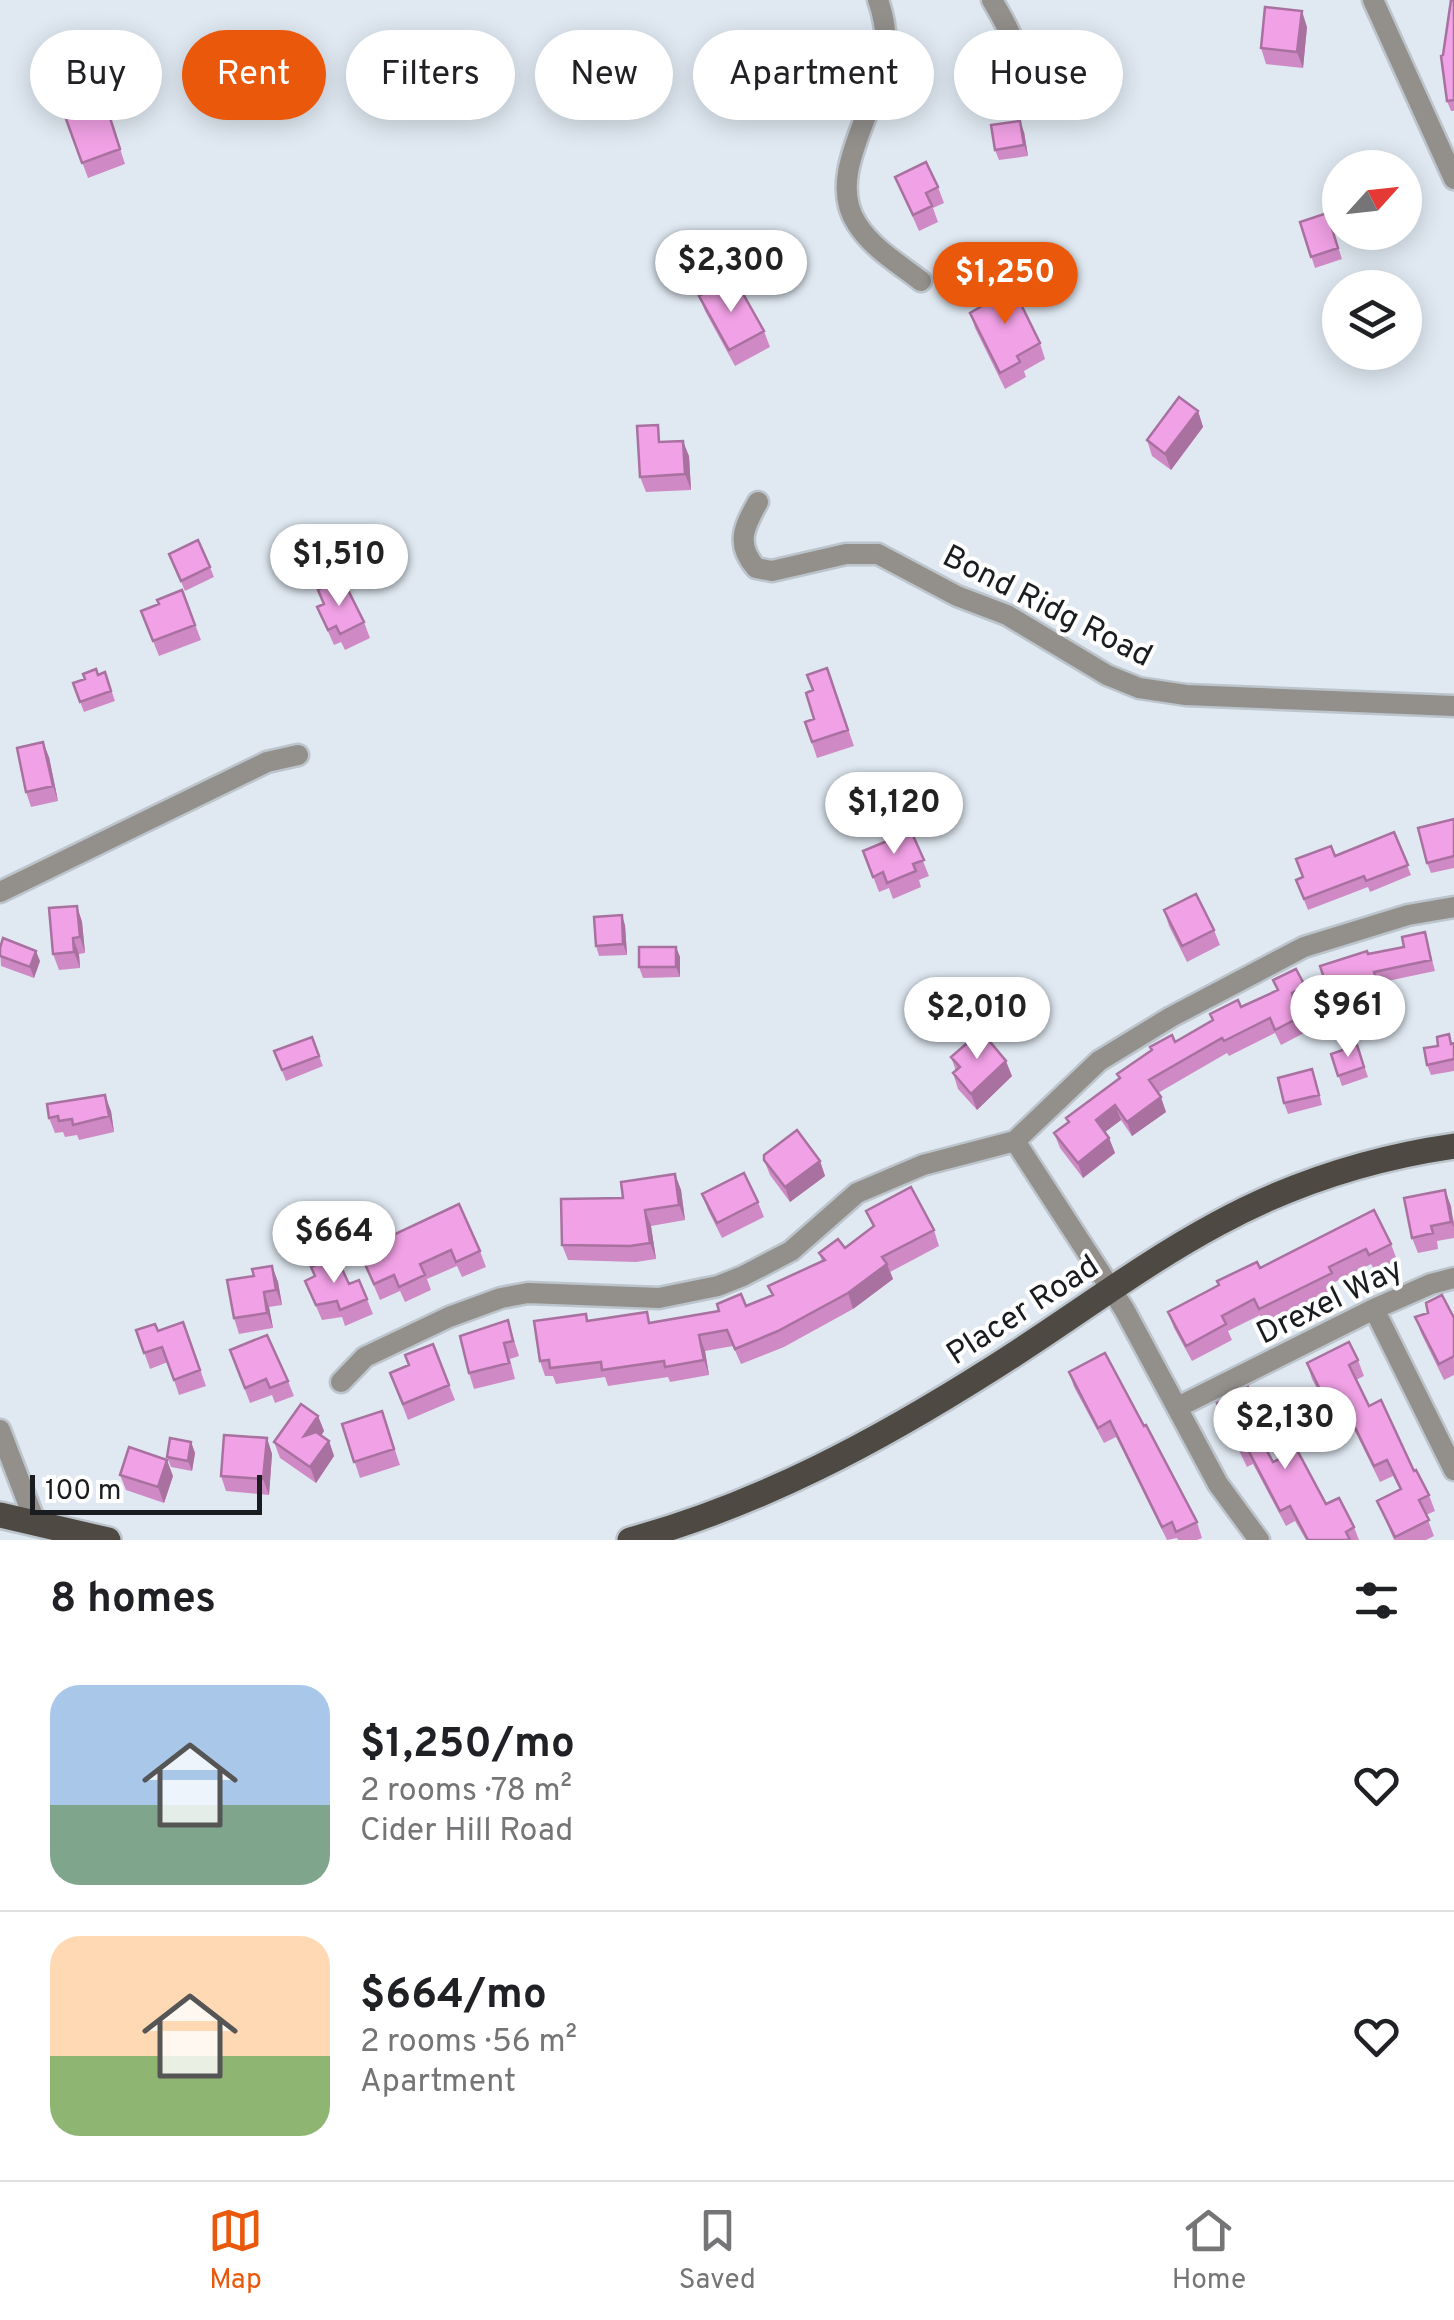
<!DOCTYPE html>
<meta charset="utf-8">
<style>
:root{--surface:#fff;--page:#f6f6f6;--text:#202124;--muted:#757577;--line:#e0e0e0;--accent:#ea580c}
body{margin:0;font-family:Overpass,sans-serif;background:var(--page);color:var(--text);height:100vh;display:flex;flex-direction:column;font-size:38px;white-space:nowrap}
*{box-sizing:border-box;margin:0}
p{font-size:32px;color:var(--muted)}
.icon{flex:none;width:55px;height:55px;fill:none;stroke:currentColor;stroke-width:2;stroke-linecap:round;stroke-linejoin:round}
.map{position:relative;height:1540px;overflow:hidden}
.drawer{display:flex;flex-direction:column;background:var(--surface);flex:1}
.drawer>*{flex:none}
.guide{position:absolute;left:30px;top:30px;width:1395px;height:90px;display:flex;gap:20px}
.needle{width:65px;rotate:63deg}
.controls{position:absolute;left:1322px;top:150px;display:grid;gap:20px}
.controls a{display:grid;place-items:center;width:100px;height:100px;border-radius:50%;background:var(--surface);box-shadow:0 5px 25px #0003;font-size:50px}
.scale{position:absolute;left:30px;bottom:25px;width:232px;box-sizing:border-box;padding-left:10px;border:5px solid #1a1d20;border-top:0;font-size:28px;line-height:35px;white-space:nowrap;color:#1a1d20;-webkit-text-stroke:8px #fff;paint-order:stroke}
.price{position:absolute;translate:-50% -85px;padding:0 22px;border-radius:35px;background:#fff;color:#222;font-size:32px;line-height:65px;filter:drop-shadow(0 2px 5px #0008)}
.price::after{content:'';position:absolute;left:50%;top:60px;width:30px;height:22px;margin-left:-15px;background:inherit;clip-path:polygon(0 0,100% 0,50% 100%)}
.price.selected{background:var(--accent);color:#fff}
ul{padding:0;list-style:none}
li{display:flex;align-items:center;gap:30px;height:250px;padding:0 50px}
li+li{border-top:2px solid var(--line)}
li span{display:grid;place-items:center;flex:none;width:280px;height:200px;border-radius:30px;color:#555}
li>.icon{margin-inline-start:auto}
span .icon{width:120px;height:120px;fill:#fffc;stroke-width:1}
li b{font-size:42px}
h2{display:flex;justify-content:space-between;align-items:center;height:120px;padding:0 50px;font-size:42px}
.chip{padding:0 35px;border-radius:45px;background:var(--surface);box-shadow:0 5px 25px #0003;font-size:35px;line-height:90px}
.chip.selected{background:var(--accent);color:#fff}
.dock{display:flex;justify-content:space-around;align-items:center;height:140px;border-top:2px solid var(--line);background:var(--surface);font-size:28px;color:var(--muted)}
.dock a{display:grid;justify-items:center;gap:5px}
.dock .selected{color:var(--accent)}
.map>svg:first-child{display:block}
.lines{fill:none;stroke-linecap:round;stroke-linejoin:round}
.minor-casing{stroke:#bcc4cc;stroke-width:25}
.major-casing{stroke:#bcc4cc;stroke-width:30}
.minor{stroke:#93908c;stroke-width:20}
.major{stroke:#4e4942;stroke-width:25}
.wall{fill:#cf8ac5}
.shaded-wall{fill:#a971a0}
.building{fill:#f1a1e5;stroke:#a971a0;stroke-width:2.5}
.labels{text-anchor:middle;stroke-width:8;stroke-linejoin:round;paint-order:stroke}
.street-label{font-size:32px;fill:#1a1d20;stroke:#fff}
</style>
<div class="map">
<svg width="1454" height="1540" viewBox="0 0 1454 1540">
<rect width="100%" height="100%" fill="#e0e9f2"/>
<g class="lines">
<defs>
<path id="minor" d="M878 0C884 17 887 36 885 54 880 106 824 175 857 224 872 248 899 264 921 281
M992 0C1010 31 1020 46 1018 83
M1373 0 1454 179
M758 502C744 527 735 544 756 568L772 571 846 554H878L957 596 1007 615 1107 675 1139 688 1186 695 1454 706
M0 892 267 762 298 755
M1015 1141 1124 1309 1218 1484 1259 1540
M1374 1309 1454 1470
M341 1382 365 1357 449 1317 501 1298 528 1293 659 1298 718 1286 743 1276 791 1251 857 1193 923 1165 1015 1141 1099 1061 1171 1017 1304 947 1408 915 1454 907
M1178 1407 1374 1309 1431 1284 1454 1278
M0 1430 36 1524"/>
<path id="major" d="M0 1515 108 1540
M630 1540C761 1504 878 1441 993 1368 1068 1321 1139 1266 1217 1224 1290 1184 1371 1158 1454 1146"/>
</defs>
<!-- minor casing -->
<use href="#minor" class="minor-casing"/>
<!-- major casing -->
<use href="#major" class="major-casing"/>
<!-- minor -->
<use href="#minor" class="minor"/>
<!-- major -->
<use href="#major" class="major"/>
</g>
<!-- wall -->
<path class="wall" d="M1454 0V111H1451L1447 101 1443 55Z
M1307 27 1303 68 1266 64 1261 48Z
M95 71 125 164 88 178 66 119 73 117Z
M1024 132 1028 156 999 160 995 150Z
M895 177 938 187 944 203 933 208 938 222 919 231Z
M1327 213 1342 259 1315 268 1300 222Z
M727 291 764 331 770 347 735 366 705 311 699 296Z
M987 292 1040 343 1045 359 1024 371 1026 377 1005 389 975 328 970 313 990 301Z
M1198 411 1203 427 1171 470 1152 456 1147 440Z
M664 442 689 456 691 490 646 492 640 477Z
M169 554 210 567 214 577 185 591Z
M182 590 201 640 159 656 141 611 159 604Z
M318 590 340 595 364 622 370 638 345 650 341 642 334 645 317 607 323 604Z
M827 668 854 746 817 758 805 722 814 719 813 690Z
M105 672 115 701 84 712 73 683Z
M49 757 58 801 31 807 26 792Z
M1454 819V868L1431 873 1427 863Z
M911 831 929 876 919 880 921 887 893 899 889 888 879 892 863 851Z
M1394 832 1411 875 1370 892 1368 887 1308 910 1296 880 1303 877 1335 856Z
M77 906 82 922 85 953 79 954 80 968 59 970 53 954Z
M1164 910 1214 930 1220 945 1187 962 1169 926Z
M625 925 627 955 599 956 596 946Z
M1425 932 1435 971 1378 983 1383 998 1336 1014 1320 966 1368 954 1404 947Z
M676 947 680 957V977L643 978 639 967Z
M0 948 40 961 34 978 1 966Z
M1273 980 1305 986 1310 1001 1297 1008 1304 1033 1281 1045 1275 1033 1229 1056 1227 1053 1158 1093 1166 1112 1132 1136 1121 1120 1105 1132 1109 1138 1115 1153 1083 1178 1060 1148 1054 1133 1068 1122 1066 1118 1119 1079 1117 1074 1175 1042 1277 990Z
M312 1037 323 1066 286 1081 274 1051Z
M1452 1043H1454V1071L1431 1075 1427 1065Z
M1357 1045 1368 1077 1342 1086 1331 1054Z
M951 1057 1012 1076 977 1110 958 1089 953 1073 956 1071Z
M1316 1080 1322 1105 1288 1114 1284 1103Z
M111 1111 114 1132 79 1140 77 1135 65 1137 63 1132 55 1133 49 1118Z
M764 1160 820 1161 825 1176 790 1202 770 1175Z
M675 1174 681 1190 685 1220 651 1226 656 1259 636 1262 568 1260 562 1245 623 1198Z
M1445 1190 1454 1222V1238L1437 1241 1438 1249 1418 1253 1412 1238Z
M702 1194 758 1202 764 1217 722 1238 708 1210Z
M866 1211 934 1230 939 1246 890 1272 893 1279 853 1309 784 1347 741 1364 733 1346 705 1351 709 1375 670 1382 668 1377 608 1386 605 1377 556 1384 553 1376H545L540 1361 586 1314 588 1321 651 1323 746 1306 772 1296 768 1286 822 1261 819 1253 845 1248 873 1227Z
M1391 1244 1397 1260 1375 1271 1371 1264 1335 1282 1337 1288 1265 1325 1260 1315 1228 1331 1232 1340 1192 1361 1174 1328 1168 1312 1260 1268Z
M359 1251H480L486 1267 462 1277 457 1266 427 1279 431 1290 405 1302 400 1291 380 1300Z
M272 1266 278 1282 282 1305 269 1307 273 1328 239 1334 234 1318 254 1276Z
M311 1267 349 1284 367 1299 373 1314 345 1326 342 1317 322 1320 305 1281 315 1277Z
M1415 1317 1454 1318V1375L1444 1380 1421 1333Z
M508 1320 519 1356 510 1359 515 1379 474 1389 469 1373Z
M183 1322 206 1386 179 1395 168 1362 150 1369 136 1330 158 1331Z
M433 1344 455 1400 408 1420 390 1373 409 1365Z
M230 1350 288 1381 294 1396 275 1403 272 1395 250 1403Z
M1358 1360 1364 1376 1356 1380 1369 1406 1429 1495 1435 1511 1426 1515 1434 1536 1426 1540H1394L1377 1501 1400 1490 1393 1476 1380 1482 1349 1419 1336 1426 1312 1379 1307 1363Z
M1069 1372 1144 1426 1197 1522 1202 1538 1197 1540H1178L1177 1538 1167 1540 1116 1437 1104 1443 1074 1387Z
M1217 1403 1261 1413 1275 1423 1281 1439 1273 1443 1275 1449 1268 1452 1273 1462 1354 1527 1359 1540H1306L1295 1521 1286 1526 1253 1464 1247 1467 1223 1418Z
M382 1411 400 1465 360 1478 342 1424Z
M318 1416 324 1431 321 1436 329 1441 334 1456 316 1483 280 1458 274 1442Z
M267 1438 272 1454 269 1495 226 1491 221 1476Z
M191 1442 195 1453 192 1471 171 1467 167 1457Z
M120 1475 173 1476 164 1503 126 1490Z"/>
<!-- shaded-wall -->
<path class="shaded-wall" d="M1302 11 1307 27 1303 68 1297 52Z
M1020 121 1024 132 1028 156 1024 145Z
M1198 411 1203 427 1171 470 1165 454Z
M683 441 689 456 691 490 685 474Z
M43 742 49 757 58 801 53 786Z
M77 906 82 922 85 953 80 937Z
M622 915 625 925 627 955 623 944Z
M73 938 79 954 80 968 74 952Z
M676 947 680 957V977L676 967Z
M36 951 40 961 34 978 30 967Z
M1006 1061 1012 1076 977 1110 971 1094Z
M105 1095 111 1111 114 1132 109 1116Z
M1161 1097 1166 1112 1132 1136 1127 1122Z
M1115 1105 1121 1120 1101 1135 1096 1120Z
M1109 1138 1115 1153 1083 1178 1078 1163Z
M820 1161 825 1176 790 1202 785 1187Z
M675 1174 681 1190 685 1220 679 1205Z
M1445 1190 1451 1206 1454 1228 1451 1222Z
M645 1210 651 1226 656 1259 650 1243Z
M887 1264 893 1279 853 1309 848 1293Z
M272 1266 278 1282 282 1305 276 1290Z
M264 1292 269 1307 273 1328 267 1313Z
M699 1335 705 1351 709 1375 704 1360Z
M318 1416 324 1431 310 1452 304 1436Z
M267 1438 272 1454 269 1495 263 1479Z
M329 1441 334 1456 316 1483 310 1467Z
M191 1442 195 1453 192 1471 188 1461Z
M167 1460 173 1476 164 1503 158 1487Z"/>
<!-- building -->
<path class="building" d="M1451 0H1454V100L1447 101 1441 56 1443 55Z
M1265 7 1302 11 1297 52 1261 48Z
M95 71 120 149 82 163 66 119 73 117 66 97 86 90 81 76Z
M1020 121 1024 145 995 150 991 125Z
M926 162 938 187 926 193 932 206 913 215 895 177Z
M1327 213 1338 248 1311 257 1300 222Z
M1009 280 1040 343 1017 356 1020 362 1000 373 970 313 992 300 987 292Z
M723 283 727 291 738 285 764 331 729 350 699 296Z
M1179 397 1198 411 1165 454 1147 440Z
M658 425 659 442 683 441 685 474 640 477 637 426Z
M198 540 210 567 181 581 169 554Z
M334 582 340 595 348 590 364 622 340 634 336 626 328 630 317 607 324 604 318 590Z
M182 590 195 625 153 641 141 611 159 604 157 600Z
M827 668 848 730 812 742 805 722 814 719 806 693 813 690 807 675Z
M96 669 98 675 105 672 111 691 80 702 73 683 85 679 83 674Z
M43 742 53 786 26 792 17 748Z
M1454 819V856L1427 863 1418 828Z
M911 831 924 860 913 864 916 871 887 883 883 872 873 877 863 851Z
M1394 832 1408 865 1366 881 1364 876 1304 899 1296 880 1303 877 1296 859 1331 846 1335 856Z
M1196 894 1214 930 1182 946 1164 910Z
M77 906 80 937 73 938 74 952 53 954 49 908Z
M622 915 623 944 596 946 594 917Z
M1425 932 1431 960 1374 972 1379 988 1332 1003 1320 966 1367 951 1368 954 1404 947 1402 937Z
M3 938 36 951 30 967 0 956V948Z
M639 947H676V967H639Z
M1296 969 1305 986 1292 993 1298 1018 1275 1030 1270 1018 1224 1041 1222 1038 1149 1080 1161 1097 1127 1122 1115 1105 1096 1120 1109 1138 1078 1163 1054 1133 1069 1122 1066 1118 1120 1078 1117 1074 1152 1050 1150 1047 1172 1035 1175 1042 1213 1020 1210 1014 1238 1000 1241 1007 1278 990 1273 980Z
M981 1031 1006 1061 971 1094 953 1073 960 1067 951 1057Z
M1449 1034 1451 1044 1454 1043V1059L1427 1065 1424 1048 1438 1046 1437 1037Z
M312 1037 319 1056 282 1070 274 1051Z
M1357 1045 1364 1067 1338 1076 1331 1054Z
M1312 1069 1319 1095 1284 1103 1278 1078Z
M105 1095 109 1116 73 1125 72 1119 59 1121 58 1116 49 1118 47 1104Z
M797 1130 820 1161 785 1187 764 1160V1155Z
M744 1173 758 1202 717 1223 702 1194Z
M675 1174 679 1205 645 1210 650 1243 630 1246 562 1245 561 1199 623 1198 621 1182Z
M911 1187 934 1230 882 1257 887 1264 848 1293 778 1331 735 1349 727 1330 699 1335 704 1360 665 1367 664 1361 602 1370 601 1362 550 1368 549 1360 540 1361 534 1321 586 1314 587 1321 647 1312 649 1323 719 1311 717 1304 741 1294 746 1306 773 1295 768 1286 825 1260 819 1253 838 1239 845 1248 874 1226 866 1211Z
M1445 1190 1451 1222 1431 1226 1433 1233 1412 1238 1404 1198Z
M459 1204 480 1251 456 1262 451 1250 420 1264 425 1275 399 1287 394 1275 374 1284 359 1251Z
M1374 1210 1391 1244 1369 1255 1366 1249 1329 1267 1332 1273 1259 1309 1254 1299 1222 1316 1226 1324 1186 1346 1168 1312 1219 1285 1217 1281 1257 1262 1260 1268Z
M336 1256 349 1284 359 1280 367 1299 340 1310 337 1301 316 1305 305 1281 315 1276 311 1267Z
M272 1266 276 1290 264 1292 267 1313 234 1318 227 1280 254 1276 252 1269Z
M1442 1295 1454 1318V1356L1439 1364 1415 1317 1428 1313 1426 1303Z
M508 1320 513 1341 504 1343 509 1363 469 1373 460 1336Z
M183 1322 200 1370 174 1380 162 1347 144 1353 136 1330 155 1324 158 1331Z
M267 1335 288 1381 270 1388 266 1379 245 1388 230 1350Z
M1349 1342 1358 1360 1349 1365 1369 1406 1381 1400 1414 1471 1416 1470 1429 1495 1419 1500 1429 1520 1395 1537 1377 1501 1401 1489 1387 1460 1374 1466 1343 1403 1330 1410 1307 1363Z
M433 1344 449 1385 403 1404 390 1373 409 1365 405 1355Z
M1105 1353 1144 1426 1146 1425 1197 1522 1176 1532 1172 1522 1162 1527 1110 1421 1098 1428 1069 1372Z
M1248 1387 1261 1413 1268 1409 1275 1423 1267 1427 1270 1433 1260 1438 1273 1462 1297 1450 1326 1504 1339 1498 1354 1527 1346 1532 1350 1540H1308L1290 1506 1280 1511 1247 1448 1242 1451 1217 1403Z
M301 1404 318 1416 304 1436 316 1432 329 1441 310 1467 274 1442Z
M382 1411 394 1449 354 1462 342 1424Z
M224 1435 267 1438 263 1479 221 1476Z
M170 1438 191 1442 188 1461 167 1457Z
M129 1447 167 1460 158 1487 120 1475Z"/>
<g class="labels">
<!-- street labels -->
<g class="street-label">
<text transform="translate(1048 605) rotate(27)" y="11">Bond Ridg Road</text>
<text transform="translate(1329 1300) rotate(-26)" y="11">Drexel Way</text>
<text transform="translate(1022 1309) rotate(-33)" y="11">Placer Road</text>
</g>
</g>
</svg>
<div class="controls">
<a><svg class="needle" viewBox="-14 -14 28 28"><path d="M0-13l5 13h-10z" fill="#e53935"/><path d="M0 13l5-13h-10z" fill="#757577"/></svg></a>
<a><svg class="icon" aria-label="layers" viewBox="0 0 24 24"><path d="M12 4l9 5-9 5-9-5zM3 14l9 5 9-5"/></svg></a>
</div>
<div class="scale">100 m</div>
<b class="price" style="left:731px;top:315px">$2,300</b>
<b class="price selected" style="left:1005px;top:327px">$1,250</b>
<b class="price" style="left:339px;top:609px">$1,510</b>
<b class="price" style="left:894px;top:857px">$1,120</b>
<b class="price" style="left:1348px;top:1060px">$961</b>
<b class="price" style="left:977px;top:1062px">$2,010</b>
<b class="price" style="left:334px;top:1286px">$664</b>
<b class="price" style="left:1285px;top:1472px">$2,130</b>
<div class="guide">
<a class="chip">Buy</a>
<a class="chip selected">Rent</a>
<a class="chip">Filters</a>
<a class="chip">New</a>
<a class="chip">Apartment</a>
<a class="chip">House</a>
</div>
</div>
<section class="drawer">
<h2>8 homes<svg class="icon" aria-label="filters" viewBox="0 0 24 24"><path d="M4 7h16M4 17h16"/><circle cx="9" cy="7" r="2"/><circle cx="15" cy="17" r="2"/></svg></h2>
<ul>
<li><span style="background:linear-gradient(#a9c7e8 60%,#7fa58c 0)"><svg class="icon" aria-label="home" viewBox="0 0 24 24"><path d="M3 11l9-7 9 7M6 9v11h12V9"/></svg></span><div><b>$1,250/mo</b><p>2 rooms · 78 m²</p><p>Cider Hill Road</p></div><svg class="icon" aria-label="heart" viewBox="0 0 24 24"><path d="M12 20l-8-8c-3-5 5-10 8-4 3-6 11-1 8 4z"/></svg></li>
<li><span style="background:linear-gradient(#ffd9b3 60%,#8fb573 0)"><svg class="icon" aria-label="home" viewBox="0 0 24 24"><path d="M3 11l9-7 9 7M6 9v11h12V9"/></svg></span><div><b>$664/mo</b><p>2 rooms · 56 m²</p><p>Apartment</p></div><svg class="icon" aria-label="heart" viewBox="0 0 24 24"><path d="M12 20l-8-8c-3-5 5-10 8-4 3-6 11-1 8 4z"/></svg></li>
</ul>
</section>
<nav class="dock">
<a class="selected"><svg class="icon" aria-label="map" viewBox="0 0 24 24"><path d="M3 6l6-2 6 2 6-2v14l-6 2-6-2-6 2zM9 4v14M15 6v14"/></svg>Map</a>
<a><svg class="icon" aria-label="saved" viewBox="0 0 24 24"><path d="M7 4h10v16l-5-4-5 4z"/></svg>Saved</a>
<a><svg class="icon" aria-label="home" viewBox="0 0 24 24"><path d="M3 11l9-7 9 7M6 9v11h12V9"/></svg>Home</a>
</nav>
